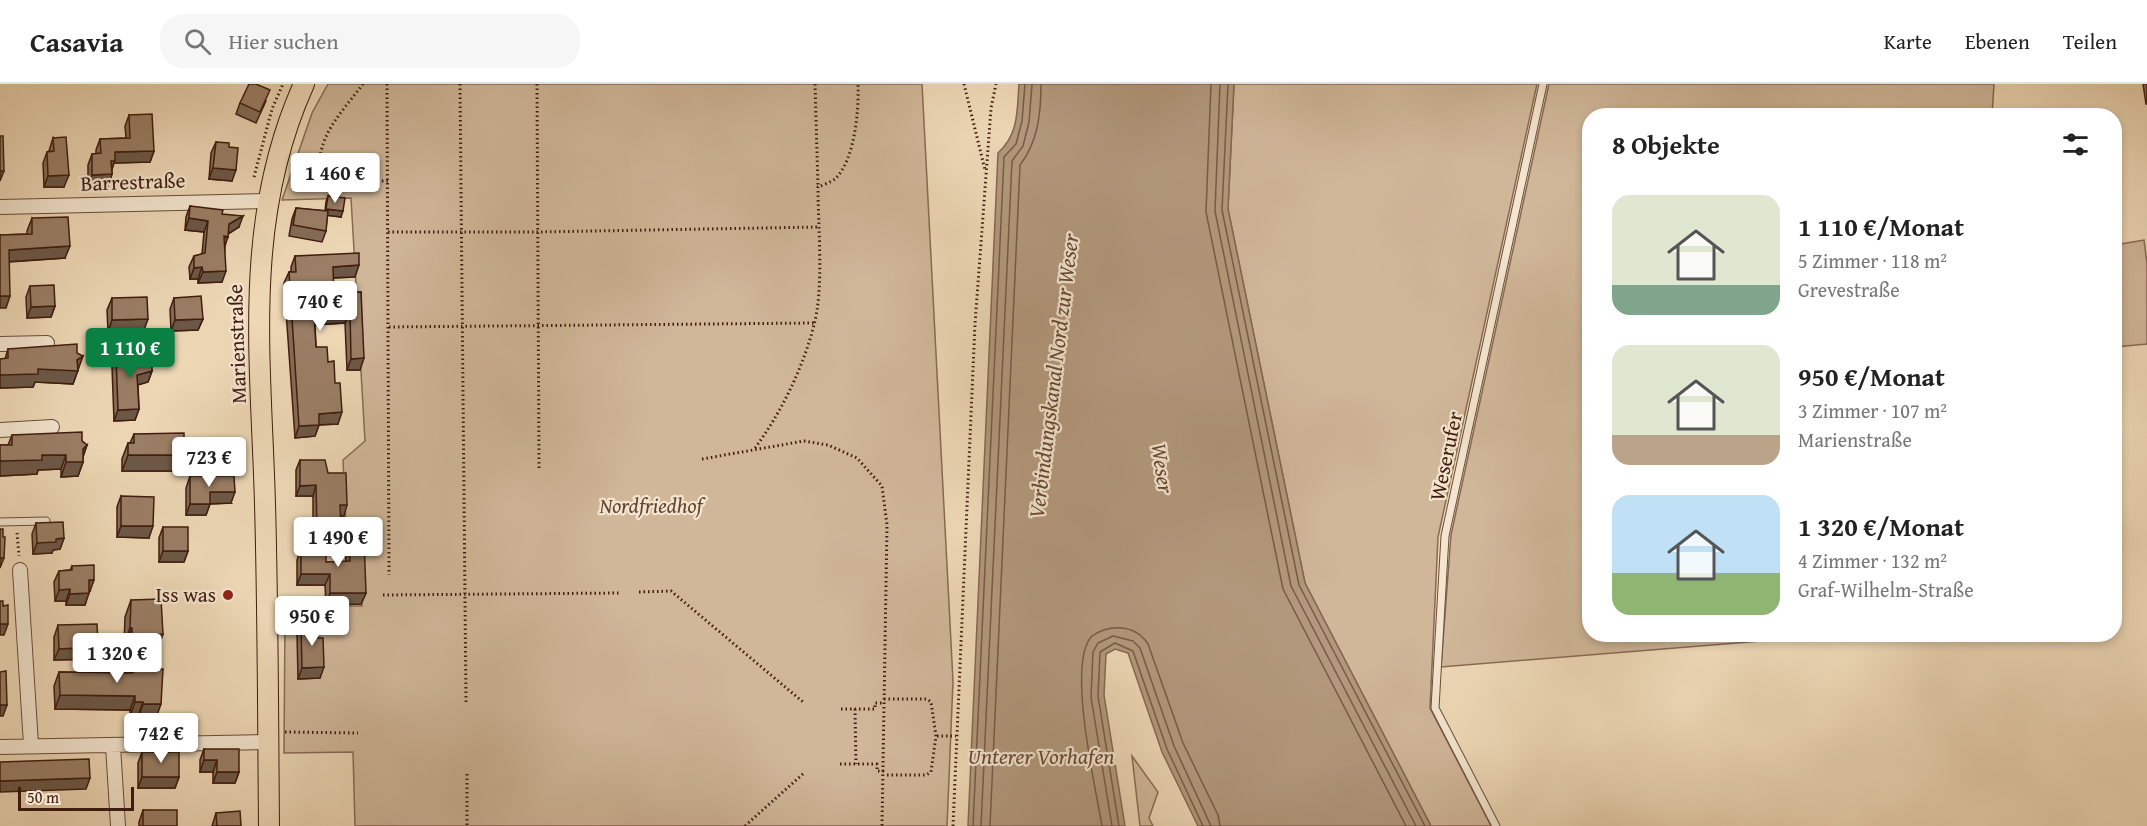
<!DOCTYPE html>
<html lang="de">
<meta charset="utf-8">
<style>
:root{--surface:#fff;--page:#f6f6f6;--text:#222;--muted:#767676;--line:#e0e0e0;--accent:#0b8043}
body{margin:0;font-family:"Gentium Book Plus",serif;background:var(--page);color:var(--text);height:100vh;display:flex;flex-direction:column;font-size:22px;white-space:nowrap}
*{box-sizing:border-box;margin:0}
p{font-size:20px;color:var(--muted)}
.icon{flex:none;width:33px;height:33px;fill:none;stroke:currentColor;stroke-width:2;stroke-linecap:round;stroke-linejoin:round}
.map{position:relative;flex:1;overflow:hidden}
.details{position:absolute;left:1582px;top:24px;width:540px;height:534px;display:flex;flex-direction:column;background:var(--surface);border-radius:24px;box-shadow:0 3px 9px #0003}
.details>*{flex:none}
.scale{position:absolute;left:18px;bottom:15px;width:116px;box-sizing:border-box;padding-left:6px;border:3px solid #401d0e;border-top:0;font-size:16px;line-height:21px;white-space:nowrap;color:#401d0e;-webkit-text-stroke:4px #f3e5cf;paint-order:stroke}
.price{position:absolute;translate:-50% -51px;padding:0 14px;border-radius:6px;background:#fff;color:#222;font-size:20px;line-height:39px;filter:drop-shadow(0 2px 3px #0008)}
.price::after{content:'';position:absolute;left:50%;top:36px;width:18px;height:14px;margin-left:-9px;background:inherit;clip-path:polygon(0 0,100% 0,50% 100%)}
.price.active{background:var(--accent);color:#fff}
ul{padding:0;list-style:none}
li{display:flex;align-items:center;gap:18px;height:150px;padding:0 30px}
li span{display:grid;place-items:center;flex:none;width:168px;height:120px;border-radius:18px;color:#555}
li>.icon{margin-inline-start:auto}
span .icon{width:72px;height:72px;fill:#fffc;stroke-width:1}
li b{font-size:26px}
h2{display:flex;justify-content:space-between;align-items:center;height:72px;padding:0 30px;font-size:26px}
header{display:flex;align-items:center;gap:36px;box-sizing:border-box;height:84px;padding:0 30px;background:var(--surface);border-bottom:2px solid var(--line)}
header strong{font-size:28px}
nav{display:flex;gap:33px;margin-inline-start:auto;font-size:21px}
.search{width:420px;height:54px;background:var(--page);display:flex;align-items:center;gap:15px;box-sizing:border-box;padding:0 21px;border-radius:24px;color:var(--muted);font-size:22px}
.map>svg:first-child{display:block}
.green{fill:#d0b799;stroke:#886a54;stroke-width:1.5}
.water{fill:#b2987c;stroke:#846750;stroke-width:1.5}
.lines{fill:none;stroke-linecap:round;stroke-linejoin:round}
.shore{stroke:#795a45;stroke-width:1.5}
.service-casing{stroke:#6b4c38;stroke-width:9}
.minor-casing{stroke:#6b4c38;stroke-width:16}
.primary-casing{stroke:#401d0e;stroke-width:22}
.path{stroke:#401d0e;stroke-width:3;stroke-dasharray:1.5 3;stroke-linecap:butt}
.service{stroke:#f3e5cf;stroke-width:7}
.minor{stroke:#f3e5cf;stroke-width:14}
.primary{stroke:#edd7b5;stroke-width:20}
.wall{fill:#846c57;stroke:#401d0e;stroke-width:1.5}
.shaded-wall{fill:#6c5847;stroke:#401d0e;stroke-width:1.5}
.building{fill:#9a7e65;stroke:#401d0e;stroke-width:1.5}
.poi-dot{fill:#8f2418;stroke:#f3e5cf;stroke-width:2}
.labels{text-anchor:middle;stroke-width:4.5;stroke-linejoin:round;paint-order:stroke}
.street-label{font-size:21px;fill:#401d0e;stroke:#f3e5cf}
.park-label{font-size:21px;font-style:italic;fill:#644431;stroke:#f3e5cf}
.poi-label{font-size:21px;fill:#401d0e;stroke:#f3e5cf;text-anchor:end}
.water-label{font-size:22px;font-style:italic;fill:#684834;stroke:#f3e5cf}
</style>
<header>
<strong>Casavia</strong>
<div class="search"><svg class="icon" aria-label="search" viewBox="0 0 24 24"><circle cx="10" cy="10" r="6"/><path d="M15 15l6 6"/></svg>Hier suchen</div>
<nav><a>Karte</a><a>Ebenen</a><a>Teilen</a></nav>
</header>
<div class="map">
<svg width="2147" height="742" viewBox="0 0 2147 742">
<rect width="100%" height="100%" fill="#edd7b5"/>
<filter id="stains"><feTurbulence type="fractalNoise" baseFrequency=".00333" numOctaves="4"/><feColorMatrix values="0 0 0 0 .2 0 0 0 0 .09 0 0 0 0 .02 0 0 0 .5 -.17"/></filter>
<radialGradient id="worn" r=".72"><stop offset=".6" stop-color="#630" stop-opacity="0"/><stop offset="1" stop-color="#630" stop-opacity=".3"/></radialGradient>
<!-- green -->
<path class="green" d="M328 0H922L953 597 947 742H355L353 668 284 669 285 532 282 522H362L361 464H347L343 376 365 357 351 114 282 116 312 29Z
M1234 0H1537L1438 453 1430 624 1491 742H1431L1305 499 1228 125Z
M1549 0H1994L1992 31 1590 32V550L1835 551 1441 583 1451 451Z
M2144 156 2147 180V260L2115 263V161Z
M1132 672 1158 708 1149 734 1153 742H1140Z"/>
<!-- water -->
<path class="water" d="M1019 0H1234L1228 125 1305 499 1431 742H1198L1162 668 1128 569 1115 565 1106 570 1104 611 1125 742H968L998 69C1019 50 1017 27 1019 0Z"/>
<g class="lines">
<!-- shore -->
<path class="shore" d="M1211 0 1206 128 1283 505 1406 742
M1220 0 1215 127 1291 502 1416 742
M1228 0 1222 126 1299 501 1425 742
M973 742 1004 73 1016 60 1022 37 1025 0
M981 742 1012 77 1023 62 1029 38 1032 0
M990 742 1020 81C1038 58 1041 29 1041 0
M1102 742C1096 705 1066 578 1092 552 1110 540 1135 540 1148 560L1183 659 1218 731 1220 742
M1112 742 1091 613 1093 568 1098 559 1113 552 1133 557 1140 564 1174 662 1211 742
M1119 742 1098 612 1100 568 1115 559 1133 567 1167 665 1203 742"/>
<defs>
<path id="service" d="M0 438 46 437
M1496 742 1435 624 1445 452 1543 0"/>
<path id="minor" d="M0 123 267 117
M0 260 47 259
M0 346 52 343
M20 486 31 661
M113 662 118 742
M0 663 268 658"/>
<path id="primary" d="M269 742C268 635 268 527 265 420 261 275 242 137 304 0"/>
</defs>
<!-- service casing -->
<use href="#service" class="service-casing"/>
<!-- minor casing -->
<use href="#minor" class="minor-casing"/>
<!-- primary casing -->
<use href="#primary" class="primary-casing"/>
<!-- path -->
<path class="path" d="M363 0C343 27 316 52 320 88L331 98 389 97
M387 0 389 491
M460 0 466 618
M537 0 539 384
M815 0 818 103
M964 0 985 86
M254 93 272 25 283 0
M388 148H538L818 143
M389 243 815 239
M755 364C781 329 803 284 814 241 824 204 818 142 818 103 823 101 831 98 835 95 855 76 859 26 858 0
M702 375 804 357 828 361 857 374 882 402 887 441 882 742
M17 449 19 472
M639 508 671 507 803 618
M383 511 621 509
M884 615H927L931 618 936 652 931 688 926 691H884
M841 625H875V619H884
M855 625 856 680
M285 648 358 649
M937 652H956
M840 680H877V687H884
M467 690V742
M745 742 804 689
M953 742 975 240 991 24 996 0"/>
<!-- service -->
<use href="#service" class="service"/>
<!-- minor -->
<use href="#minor" class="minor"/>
<!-- primary -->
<use href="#primary" class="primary"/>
</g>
<!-- wall -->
<path class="wall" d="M2143 0H2147V20H2146Z
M266 17 256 39 236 30 240 19Z
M129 31 154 67 150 78 114 79 112 85V90L108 102H88V81L92 70H96V66L100 55 126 54 125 42Z
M53 54 64 103H44L43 79 47 68 49 67Z
M216 58 229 63 232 97 209 95 211 69Z
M328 112 341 133 327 131 326 147 322 158 289 152 292 135 296 124 325 127 326 118Z
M190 122 222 130 239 143 228 150 225 162 222 198 198 199V195H190L189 183 194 172 202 170 204 148 185 146 186 133Z
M32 134 65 174 9 178 6 224 0 151 27 150V147Z
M295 172 355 193 333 194 334 210 361 208 360 286H347L345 239 315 241 316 263 328 278 338 340 319 341 315 352 295 354 284 199 289 188H291V183Z
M30 202 55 222 51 233 27 234 26 213Z
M112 214 144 246 108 248 107 226Z
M174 214 203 235 198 246 171 247 170 225Z
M8 265 78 286 73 300 35 298 33 303 0 304V275H5Z
M116 271 144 273 152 287 148 298 138 301 139 325 135 336 114 337 112 283Z
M134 350 184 371 178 387H122V375L128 359H130Z
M12 351 82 357 87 361 83 373V378L78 392 61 393V385L38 386 37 390 0 392V361H8Z
M300 376 328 389 344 432H341L337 455H313V412H296V386Z
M190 392 231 419 210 420 206 431H186V404Z
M121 412 149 454 117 453V423Z
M36 439 64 454 60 465 53 466 52 469 33 470 32 450Z
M163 443 188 467 184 478H159V454Z
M349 455 366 509 361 520 326 521 325 501H297V476L301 464 326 478H346L345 466Z
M72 482 90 507H89L85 521H66V517H55L54 498 59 487 70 486Z
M131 516 163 550 157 566 126 567V560H124L125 533Z
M301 539 318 554 320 594 298 595 297 550Z
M58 541 94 575 54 576V553Z
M134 580 156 634H138V632H130V626L55 625 54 602 59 588 131 589Z
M204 665 239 688 235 699H213V688H200V676Z
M142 668 179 693 175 704H138V679Z
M143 726 177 742H139V738Z
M216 729 241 742H212Z"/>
<!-- shaded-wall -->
<path class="shaded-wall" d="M154 67 150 78 114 79 111 88H107L115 68Z
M213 84 236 86 232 97 209 95Z
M0 87H4L0 97Z
M112 90 108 102H88L92 91Z
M69 91 64 103H44L48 92Z
M326 125 343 127 341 133 324 131Z
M243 132 239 143 225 152 229 140Z
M189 134 208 137 204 148 185 146Z
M224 152 228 153 224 164Z
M70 162 65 174 4 178 9 166Z
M359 181 355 193 329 194 333 183Z
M202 183 198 195H190L194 184Z
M226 187 222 198 198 199 203 188Z
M0 212H10L6 224H0Z
M55 222 51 233 27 234 31 223Z
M350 228 345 239 310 241 314 230Z
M148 235 144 246 108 248 112 236Z
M203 235 198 246 171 247 175 236Z
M83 272 73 300 35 298 33 303 0 304V291L38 285 77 276Z
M364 274 360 286H347L351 275Z
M152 287 148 298 133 302 137 291Z
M139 325 135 336 114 337 118 326Z
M342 328 338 340 315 341 319 330Z
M319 341 315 352 295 354 299 342Z
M87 361 82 375 83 378 78 392 61 393 66 378Z
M42 371H66L61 385 38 386 37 390 0 392V377Z
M128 371H184L178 387H122Z
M316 401 313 412H296L300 402Z
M210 408H235L231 419 206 420Z
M190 420H210L206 431H186Z
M340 421H347L344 432H337Z
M121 442H153L149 454 117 453Z
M317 445H341L337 455H313Z
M64 454 60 465 53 466 52 469 33 470 37 459 56 455Z
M163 467H188L184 478H159Z
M0 474H4L0 484Z
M301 490H330L325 501H297Z
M89 496H94L90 507 85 508Z
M70 505 66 517H55L59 506Z
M89 509 85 521H66L70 510Z
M330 509H366L361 520 326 521Z
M0 540H8L4 551H0Z
M130 544H132L126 560H124Z
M163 550 157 566 126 567 132 551Z
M98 563 94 575 54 576 59 565Z
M324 583 320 594 298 595 302 584Z
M60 611 135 612 130 626 55 625Z
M135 618H143L138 632H130Z
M143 620H161L156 634H138Z
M0 621H7L3 632H0Z
M204 676H217L213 688H200Z
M217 688H239L235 699H213Z
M142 693H179L175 704H138Z
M90 694 86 705 0 708V697Z"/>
<!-- building -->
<path class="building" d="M249 0H256L270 6 260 28 240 19Z
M152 30 154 67 115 68V77H111L112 90 92 91V70L101 69 100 55 130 54 129 31Z
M0 52H3L4 87H0Z
M66 53 69 91 48 92 47 68 54 67 53 54Z
M216 58 229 59V63L238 64 236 86 213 84Z
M328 112 345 114 343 127 326 125Z
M190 122 223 126 222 130 243 132 229 140 228 153 224 152 226 187 203 188 202 183 194 184V172L205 169 208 137 189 134Z
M296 124 328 127 326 147 293 141Z
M68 133 70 162 9 166 10 212H0V151L32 150V134Z
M359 169V181L333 183 334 210 361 208 364 274 351 275 350 228 314 230 316 263H327L328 278 334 277 335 299H340L342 328 319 330V341L299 342 289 188H296L295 172Z
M54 201 55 222 31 223 30 202Z
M201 212 203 235 175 236 174 214Z
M147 213 148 235 112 236V214Z
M77 260V269L83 272 77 276 78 287 38 285V290L0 291V275L8 274V265Z
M144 270V273L152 272V287L137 291 139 325 118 326 116 271Z
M82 348V357L87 361 83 365V378H66V371H42V376L0 377V361H12V351Z
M184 349V371H128V359H134V350Z
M300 376H325L328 389H346L347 421H340L341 445H317L316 401 300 402Z
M190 392H234L235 408H210V420H190Z
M121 412 154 413 153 442H121Z
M63 438 64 454 56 455V458L37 459 36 439Z
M163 443H188V467H163Z
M0 445H3V453H5L4 474H0Z
M349 455H364L366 509H330V490H301V464H326V478L350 477Z
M94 481V496H89V509L70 510V505L59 506V487L72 486V482Z
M161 515 163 550 132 551V544H130L131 516Z
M0 517H3V522L8 521V540H0Z
M301 539H318V554H323L324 583 302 584Z
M97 540 98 563 59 565 58 541Z
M160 577V585H163L161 620H143V618H135V612L60 611 59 588 131 589 134 588V580Z
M6 587 7 621H0V588Z
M204 665H239V688H217V676H204Z
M142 668H179V693H142Z
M89 675 90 694 0 697V678Z
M143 726H177V742H143Z
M240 727 241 742H217L216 729Z"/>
<!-- markers -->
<circle class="poi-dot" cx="228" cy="511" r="6"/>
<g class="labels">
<!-- street labels -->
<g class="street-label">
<text transform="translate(133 98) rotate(-2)" y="7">Barrestraße</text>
<text transform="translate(237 260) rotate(-92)" y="7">Marienstraße</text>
<text transform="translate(1446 372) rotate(-78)" y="7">Weserufer</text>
</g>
<!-- park labels -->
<g class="park-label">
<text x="651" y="429">Nordfriedhof</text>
</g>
<!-- poi labels -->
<g class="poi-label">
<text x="216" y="518">Iss was</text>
</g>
<!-- water labels -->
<g class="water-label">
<text transform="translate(1053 292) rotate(-83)" y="8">Verbindungskanal Nord zur Weser</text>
<text transform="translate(1163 384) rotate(81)" y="8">Weser</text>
<text x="1041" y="680">Unterer Vorhafen</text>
</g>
</g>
<rect width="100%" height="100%" filter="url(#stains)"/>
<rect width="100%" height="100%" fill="url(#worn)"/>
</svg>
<div class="scale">50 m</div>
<b class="price" style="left:335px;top:120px">1 460 €</b>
<b class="price" style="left:320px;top:248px">740 €</b>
<b class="price active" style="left:130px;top:295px">1 110 €</b>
<b class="price" style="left:209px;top:404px">723 €</b>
<b class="price" style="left:338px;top:484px">1 490 €</b>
<b class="price" style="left:312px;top:563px">950 €</b>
<b class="price" style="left:117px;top:600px">1 320 €</b>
<b class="price" style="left:161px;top:680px">742 €</b>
<section class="details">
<h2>8 Objekte<svg class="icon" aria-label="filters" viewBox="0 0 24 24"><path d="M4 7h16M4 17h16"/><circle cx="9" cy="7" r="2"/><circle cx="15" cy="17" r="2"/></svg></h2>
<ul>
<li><span style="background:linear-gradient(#dfe7d0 75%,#7fa58c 0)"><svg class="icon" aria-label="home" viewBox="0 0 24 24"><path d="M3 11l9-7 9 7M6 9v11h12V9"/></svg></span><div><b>1 110 €/Monat</b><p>5 Zimmer · 118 m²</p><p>Grevestraße</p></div></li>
<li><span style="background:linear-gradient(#dfe7d0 75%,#b9a48a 0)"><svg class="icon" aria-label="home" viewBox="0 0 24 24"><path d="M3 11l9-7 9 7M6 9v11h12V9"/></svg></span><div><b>950 €/Monat</b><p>3 Zimmer · 107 m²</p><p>Marienstraße</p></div></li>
<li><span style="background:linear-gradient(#bfe0f5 65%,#8fb573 0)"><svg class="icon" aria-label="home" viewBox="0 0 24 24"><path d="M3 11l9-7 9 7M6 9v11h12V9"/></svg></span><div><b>1 320 €/Monat</b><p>4 Zimmer · 132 m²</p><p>Graf-Wilhelm-Straße</p></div></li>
</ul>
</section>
</div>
